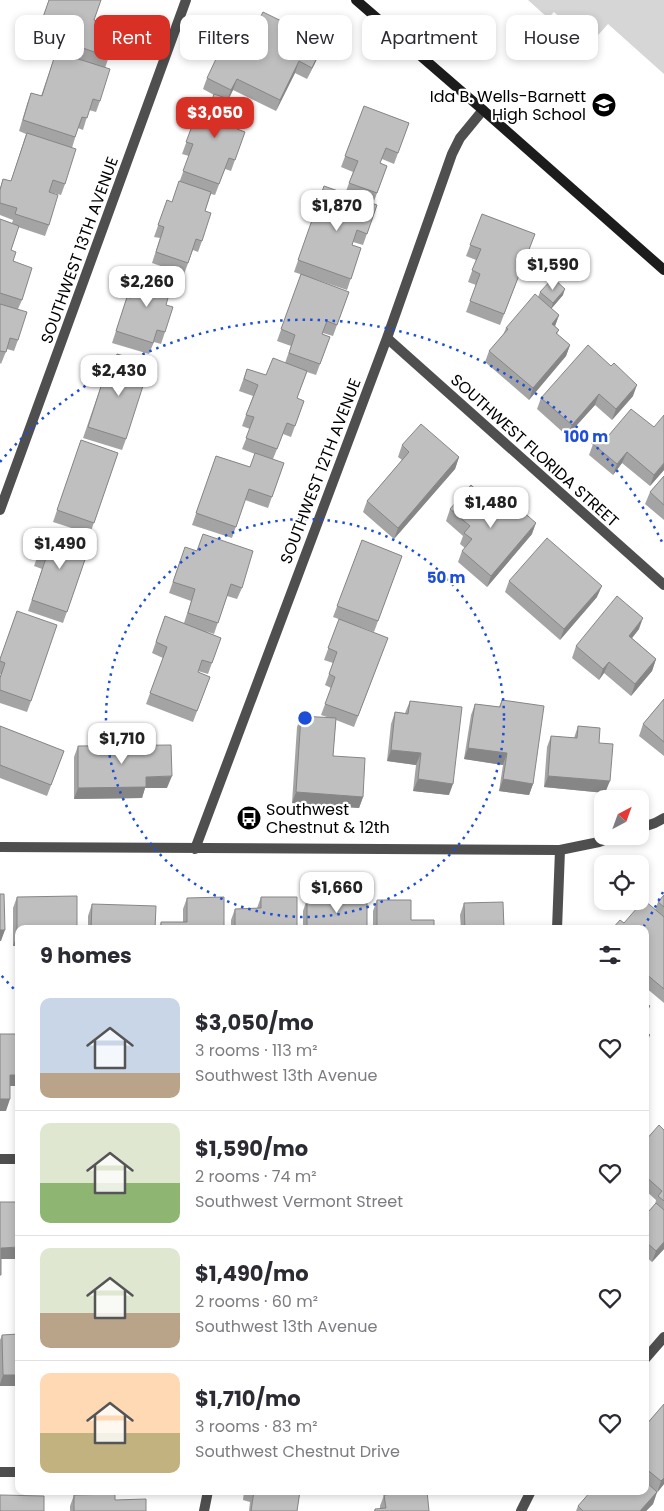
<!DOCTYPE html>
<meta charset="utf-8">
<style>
:root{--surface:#fff;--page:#f7f7f7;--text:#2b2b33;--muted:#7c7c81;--line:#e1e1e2;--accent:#d93025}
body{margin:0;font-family:Poppins,sans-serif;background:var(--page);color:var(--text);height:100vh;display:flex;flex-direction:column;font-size:19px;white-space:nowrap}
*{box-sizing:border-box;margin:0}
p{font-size:16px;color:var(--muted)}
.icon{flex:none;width:28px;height:28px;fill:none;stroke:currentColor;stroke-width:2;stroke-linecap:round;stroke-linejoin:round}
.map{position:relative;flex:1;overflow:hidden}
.panel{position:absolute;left:15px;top:925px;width:634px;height:570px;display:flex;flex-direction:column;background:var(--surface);border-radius:10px;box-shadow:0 2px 8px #0003}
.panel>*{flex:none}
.banner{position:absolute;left:15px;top:15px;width:635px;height:45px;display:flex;gap:10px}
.needle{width:32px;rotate:41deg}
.controls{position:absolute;left:594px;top:790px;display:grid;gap:10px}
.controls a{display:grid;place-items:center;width:55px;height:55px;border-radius:10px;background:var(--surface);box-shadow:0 2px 8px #0003;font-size:25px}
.price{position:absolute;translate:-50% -42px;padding:0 11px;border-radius:10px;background:#fff;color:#222;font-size:16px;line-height:32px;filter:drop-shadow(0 1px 2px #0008)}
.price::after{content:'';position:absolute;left:50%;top:30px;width:15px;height:11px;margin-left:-8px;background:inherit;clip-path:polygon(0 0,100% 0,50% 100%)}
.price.on{background:var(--accent);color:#fff}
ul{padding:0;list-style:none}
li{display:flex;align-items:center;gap:15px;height:125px;padding:0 25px}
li+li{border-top:1px solid var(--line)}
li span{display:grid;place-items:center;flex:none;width:140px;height:100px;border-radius:10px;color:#555}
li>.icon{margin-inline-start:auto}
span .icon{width:60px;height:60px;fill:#fffc;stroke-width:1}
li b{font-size:21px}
h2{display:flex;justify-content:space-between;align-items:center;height:60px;padding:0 25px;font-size:21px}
.pill{padding:0 18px;border-radius:10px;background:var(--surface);box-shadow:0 2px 8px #0003;font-size:18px;line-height:45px}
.pill.on{background:var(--accent);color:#fff}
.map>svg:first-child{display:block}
.green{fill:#d6d6d6}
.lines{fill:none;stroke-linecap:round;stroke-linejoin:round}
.street{stroke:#4f4f4f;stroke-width:10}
.secondary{stroke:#1c1c1c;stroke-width:10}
.wall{fill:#a4a4a4}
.shaded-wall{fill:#868686}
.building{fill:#bfbfbf;stroke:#868686}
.ring{fill:none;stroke:#1d4ed8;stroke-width:2.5;stroke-dasharray:2.5 5}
.labels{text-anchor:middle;stroke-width:4.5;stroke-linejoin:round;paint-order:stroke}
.poi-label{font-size:16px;fill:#000;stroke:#fff;text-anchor:end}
.street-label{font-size:16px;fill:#000;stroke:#fff}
.centre{fill:#1d4ed8;stroke:#fff;stroke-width:2.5}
.ring-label{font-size:15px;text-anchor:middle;font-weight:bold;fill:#1d4ed8;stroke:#fff;stroke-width:4.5;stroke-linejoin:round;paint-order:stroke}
</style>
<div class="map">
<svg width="664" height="1511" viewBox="0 0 664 1511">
<rect width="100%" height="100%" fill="#fff"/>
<!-- green -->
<path class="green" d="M528 0H664V74L608 24 590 44 554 12 548 18Z"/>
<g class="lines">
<!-- street -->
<path class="street" d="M387 338 664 585
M0 510 186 0
M640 828 655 823 664 818
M0 847 560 850 599 842 615 836
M195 849 387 338 452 154 460 138 483 110
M557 929 560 850
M0 1159H19
M645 1359 664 1337
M0 1472H19
M204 1511 208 1491
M521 1511 531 1491"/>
<!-- secondary -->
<path class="secondary" d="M356 0 483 110 664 270"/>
</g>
<!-- wall -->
<path class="wall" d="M49 0 94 20 119 28 105 68 100 101 96 112 89 110 83 130 78 128 72 148 65 184 61 195 49 192V225L45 236 18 227 11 250 22 300 18 309V340L14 351 7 349 1 364 0 363V219L12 223 13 220 0 215V188L3 179 11 181 26 134 19 131 27 104 31 93 41 96 56 52 95 65 73 57 76 48 37 34Z
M324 42 320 53 307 79 295 73 276 111 233 90 229 99 237 129 245 132 231 171 225 169 215 195 211 194 205 211 202 241 198 252 193 250 184 274 152 263 160 238 154 237 167 200 172 202 189 156 182 154 197 113 206 117 214 95 203 89 207 78 244 49Z
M364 106 409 123 394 164 382 159 380 163 387 166 373 204 377 205 363 245 353 242 352 245 361 248 347 290 294 272 324 186 345 194 353 172 341 167Z
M482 214 535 234 500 325 466 312 476 285 468 282 476 260 466 256Z
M140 270 166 305 165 332 161 344 154 342 149 354 112 343 127 297 130 298Z
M301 274 349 292 333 336 323 333 322 334 330 337 316 375 307 372 297 398 304 401 291 437 283 434 273 459 284 463 268 508 245 500 232 538 192 525 216 456 250 467 255 454 242 449 250 429 242 426 253 396 239 391 247 369 266 375 285 363 291 346 277 341Z
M540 292 563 295 551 309 559 315 555 326 559 330 557 334 570 345 566 356 529 400 485 362 489 351 503 335 506 328 538 297Z
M117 354 126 439 122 450 83 438 104 377 109 378Z
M611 366 633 396 612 420 595 405 567 436 537 409 541 398Z
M609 435 664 470 650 486 622 463 613 475 589 455 593 444Z
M81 440 118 453 90 534 53 522Z
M402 445 459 457 455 469 394 539 363 512 367 501 402 460 398 457Z
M664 476V520L645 504 650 492Z
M450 509 486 514 490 518 532 534 487 587 458 562 462 551 465 548 460 544 463 536 446 521Z
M47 531 90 545 63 623 28 611 42 569 34 566Z
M362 540 402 556 374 632 333 617Z
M181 558 242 588 237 599 227 596 214 634 205 631 221 638 208 674 198 671V672L210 677 193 722 146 704 163 658 152 653 165 616 184 623 191 601 169 593Z
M509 581 597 597 560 640 505 592Z
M17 611 31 701 27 712 0 703V676L1 674H0V659Z
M339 619 388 638 354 727 336 720 333 756 363 797 359 808 292 803 297 727 301 716 330 718 321 715 331 688 325 685 333 663 324 660Z
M639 629 632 638 656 659 652 671 631 696 604 673 599 680 572 658 576 646Z
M664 699V756L639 736 643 724Z
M502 700 533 784 529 795 499 791 503 765 464 759 471 715 475 704 499 707Z
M410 701 449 795 413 791 416 765 387 761 391 724 395 712 405 713Z
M0 726 64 751 47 796 0 778Z
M578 726 599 743 605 793 544 787 547 747 551 736 574 738Z
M78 746 167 788H145L142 798 74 799V757Z
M664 895V1003L645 987V929L624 923 655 910 658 902Z
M17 897 19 946H13V908Z
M261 897 297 929H231V920L235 909 257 908Z
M187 898 224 929H159L161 922H183V909Z
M307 899 367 929H303V911Z
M377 900 411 920 434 929H373V911Z
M464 903 504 929H461L460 915Z
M92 904 155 929H88V916Z
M664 1130V1249L652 1262 645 1256V1207L649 1211 655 1205 656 1200 645 1190V1141Z
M19 1326V1386H0V1340L2 1335H16V1332Z
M664 1404V1484L657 1492 653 1504 646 1511H576L578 1506 645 1491V1426Z
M244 1491H300L297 1511H249L250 1502 243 1500Z
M74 1495 115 1500 146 1511H70V1506Z
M384 1495 429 1511H374L375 1509H380V1506Z"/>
<!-- shaded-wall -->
<path class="shaded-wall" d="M324 42 320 53 307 79 312 68Z
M299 61 295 73 276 111 280 100Z
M237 79 233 90 227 101 231 90Z
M565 289 563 295 551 309 553 303Z
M559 315 555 326 552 324Z
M570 345 566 356 529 400 533 388Z
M637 385 633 396 612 420 616 409Z
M599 394 595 405 567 436 572 425Z
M627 452 622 463 613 475 617 464Z
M459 457 455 469 394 539 398 528Z
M664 463V470L650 486 654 475Z
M491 503 487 514 479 523 483 512Z
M536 523 532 534 487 587 491 576Z
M602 586 597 597 560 640 564 629Z
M643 618 639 629 625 647 629 636Z
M656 659 652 671 631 696 635 684Z
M609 662 604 673 599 680 603 669Z
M468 748 507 753 503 765 464 759Z
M391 750 421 753 416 765 387 761Z
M172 776 167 788H145L142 798 74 799 78 788 146 777Z
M548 776 610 781 605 793 544 787Z
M418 779 453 784 449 795 413 791Z
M503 779 533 784 529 795 499 791Z
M296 792 363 797 359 808 292 803Z
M0 930H5L1 941H0Z
M17 935H19V946H13Z
M650 1006 646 1017 645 1018V1012Z
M650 1035 646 1046 645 1047V1040Z
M10 1075H19V1086H6Z
M0 1099H10L6 1111H0Z
M664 1242V1249L652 1262 656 1251Z
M19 1247V1259H0L1 1248Z
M3 1375H19V1386H0V1384Z
M664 1478V1484L657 1493 661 1481Z
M657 1492 653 1504 646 1511H640Z"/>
<!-- building -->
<path class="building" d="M49 0H101L94 20 119 28 109 57 77 46 80 36 41 23Z
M263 12 324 42 312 68 299 61 280 100 237 79 231 90 207 78 225 40 244 49Z
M56 52 110 69 100 101 93 99 87 118 82 117 75 137 23 120 31 93 42 96Z
M214 94 246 105 237 129 245 132 235 160 229 158 219 184 183 171 193 144 186 142 197 113 206 117Z
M364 106 409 123 398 153 386 148 380 163 387 166 377 193 349 183 358 161 345 156Z
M27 133 76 149 65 184 53 180 49 192 58 195 49 225 15 214 17 208 0 203V190L3 179 11 181Z
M179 181 211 192 205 211 211 213 202 241 196 239 188 263 156 252 164 227 158 225 167 200 172 202Z
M324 186 377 205 367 234 357 230 352 245 361 248 351 279 298 260Z
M482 214 535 234 504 314 470 301 480 274 472 270 481 249 470 245Z
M0 219 19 226 11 250 16 252 13 261 32 268 22 300 0 293Z
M140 270 173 280 166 305 173 307 165 332 157 330 153 343 116 331 127 297 131 298Z
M301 274 349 292 337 325 327 321 322 334 330 337 320 364 289 353 295 335 281 329Z
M553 278 565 289 553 303 540 292Z
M535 294 559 315 552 324 559 330 556 333 570 345 533 388 489 351 508 329 506 328Z
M0 304 27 312 18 340 10 338 6 352 0 351Z
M588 345 611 366 614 363 637 385 616 409 599 394 572 425 541 398Z
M117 354 150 364 126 439 88 427 104 377 109 379Z
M273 358 307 371 297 398 304 401 295 426 287 423 277 449 246 438 254 417 246 415 258 385 244 379 247 369 266 375Z
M631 409 654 427 664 415V463L654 475 627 452 617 464 593 444 604 431 609 435Z
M421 424 459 457 398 528 367 501 409 452 402 445Z
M81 440 118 453 94 523 57 510Z
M255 453 284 463 272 497 249 489 236 527 196 513 216 456 250 467Z
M664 476V505L650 492Z
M471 485 491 503 483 512 490 518 507 498 536 523 491 576 462 551 472 539 464 533 470 526 450 509Z
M47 531 90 545 67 612 32 600 46 558 38 555Z
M203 534 253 551 242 588 231 584 218 623 188 613 195 589 173 582 185 547 197 551Z
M547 538 602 586 564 629 509 581Z
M362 540 402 556 378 621 337 606Z
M617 596 643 618 629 636 656 659 635 684 609 662 603 669 576 646Z
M17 611 57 625 31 701 0 690V678L5 663 0 661V659Z
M165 616 221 638 212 663 202 660 198 672 210 677 197 711 150 693 167 647 156 642Z
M339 619 388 638 358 716 325 704 335 677 329 674 337 652 328 648Z
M664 699V742L643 724Z
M502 700 544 706 533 784 503 779 507 753 468 748 475 704 500 707Z
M410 701 462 707 453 784 418 779 421 753 391 750 395 712 408 714Z
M301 716 336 718 333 756 365 758 363 797 296 792Z
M0 726 64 751 51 785 0 765Z
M578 726 600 728 599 743 613 744 610 781 548 776 551 736 577 738Z
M171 745 172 776 146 777V787L78 788V746Z
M0 894H4L5 930H0Z
M664 895V907L658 902Z
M77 896V929H19V935H17V897Z
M224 897V929H161V922H187V898Z
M261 897H297V929H235V909L261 908Z
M307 899 367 900V929H307Z
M377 900H411V920H434V929H377Z
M644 900 664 917V989L645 973V929H612L620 920 624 923Z
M503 902 504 929H465L464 903Z
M92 904 156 906 155 929H91Z
M645 1001 650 1006 645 1012Z
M645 1030 650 1035 645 1040Z
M0 1034H19V1075H10V1099H0Z
M659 1125 664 1130V1201L658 1196 662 1191 645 1176V1157L647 1155 645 1153V1141Z
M0 1202H19V1247L1 1248V1275H0Z
M656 1203 664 1210V1242L656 1251 645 1241V1207L649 1211Z
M19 1334V1375H3L2 1335Z
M664 1404V1478L661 1481 645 1468V1426Z
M645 1481 657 1492 640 1511H583L578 1506 591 1491H645Z
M254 1491H300L297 1511H251Z
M422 1491H427L429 1511H375V1509L386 1508 384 1495Z
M115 1494V1500L146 1499V1511H74V1495Z
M0 1495 44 1496V1511H0Z"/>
<!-- distance rings -->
<g class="ring">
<circle cx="305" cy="718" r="199"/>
<path d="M663 892A398 398 0 0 1 644 926M19 994A398 398 0 0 1 0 974M0 462A398 398 0 0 1 663 544"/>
</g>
<!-- icons -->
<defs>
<symbol id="school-disc" viewBox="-11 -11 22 22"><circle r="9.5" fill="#000" stroke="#fff"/><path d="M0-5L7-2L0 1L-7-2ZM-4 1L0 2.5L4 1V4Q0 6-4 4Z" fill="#fff"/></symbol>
<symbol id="bus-disc" viewBox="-11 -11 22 22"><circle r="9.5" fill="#000" stroke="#fff"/><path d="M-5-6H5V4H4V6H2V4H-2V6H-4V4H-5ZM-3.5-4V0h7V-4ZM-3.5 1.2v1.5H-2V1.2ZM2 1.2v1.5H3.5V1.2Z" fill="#fff"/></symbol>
</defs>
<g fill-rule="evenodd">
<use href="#school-disc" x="590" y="91" width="28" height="28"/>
<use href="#bus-disc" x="235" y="804" width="28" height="28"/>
</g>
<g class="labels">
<!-- poi labels -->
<g class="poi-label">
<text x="586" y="102">Ida B. Wells-Barnett<tspan x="586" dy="18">High School</tspan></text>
<text x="266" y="815" text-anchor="start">Southwest<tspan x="266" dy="18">Chestnut &amp; 12th</tspan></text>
</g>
<!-- street labels -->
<g class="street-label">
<text transform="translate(79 250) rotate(-70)" y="6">SOUTHWEST 13TH AVENUE</text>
<text transform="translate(535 450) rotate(42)" y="6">SOUTHWEST FLORIDA STREET</text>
<text transform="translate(320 471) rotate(-69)" y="6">SOUTHWEST 12TH AVENUE</text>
</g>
</g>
<circle cx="305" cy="718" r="8" class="centre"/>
<g class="ring-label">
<text x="586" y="442">100 m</text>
<text x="446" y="583">50 m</text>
</g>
</svg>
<div class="controls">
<a><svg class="needle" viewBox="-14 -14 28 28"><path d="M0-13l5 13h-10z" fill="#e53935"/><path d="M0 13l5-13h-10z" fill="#7c7c81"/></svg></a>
<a><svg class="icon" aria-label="locate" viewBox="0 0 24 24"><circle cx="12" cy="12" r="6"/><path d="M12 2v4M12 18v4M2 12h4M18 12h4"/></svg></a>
</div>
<b class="price on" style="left:215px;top:139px">$3,050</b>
<b class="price" style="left:337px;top:232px">$1,870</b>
<b class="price" style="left:553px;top:291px">$1,590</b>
<b class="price" style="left:147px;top:308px">$2,260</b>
<b class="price" style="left:119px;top:397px">$2,430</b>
<b class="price" style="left:491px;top:529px">$1,480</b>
<b class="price" style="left:60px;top:570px">$1,490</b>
<b class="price" style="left:122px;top:765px">$1,710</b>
<b class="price" style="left:337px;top:914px">$1,660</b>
<div class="banner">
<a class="pill">Buy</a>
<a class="pill on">Rent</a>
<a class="pill">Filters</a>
<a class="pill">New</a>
<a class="pill">Apartment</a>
<a class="pill">House</a>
</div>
<section class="panel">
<h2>9 homes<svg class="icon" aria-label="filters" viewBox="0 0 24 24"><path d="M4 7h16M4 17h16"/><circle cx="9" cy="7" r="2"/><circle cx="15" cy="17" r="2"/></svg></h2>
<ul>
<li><span style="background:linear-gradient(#c9d6e8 75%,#b9a48a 0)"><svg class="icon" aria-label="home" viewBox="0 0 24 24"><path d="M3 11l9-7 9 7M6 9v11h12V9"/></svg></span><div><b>$3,050/mo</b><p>3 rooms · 113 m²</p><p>Southwest 13th Avenue</p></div><svg class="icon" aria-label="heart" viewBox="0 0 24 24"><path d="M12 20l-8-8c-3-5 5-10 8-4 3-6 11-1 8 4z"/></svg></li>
<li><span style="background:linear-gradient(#dfe7d0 60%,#8fb573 0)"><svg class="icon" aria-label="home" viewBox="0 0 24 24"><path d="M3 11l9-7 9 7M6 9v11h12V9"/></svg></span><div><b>$1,590/mo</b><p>2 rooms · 74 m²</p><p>Southwest Vermont Street</p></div><svg class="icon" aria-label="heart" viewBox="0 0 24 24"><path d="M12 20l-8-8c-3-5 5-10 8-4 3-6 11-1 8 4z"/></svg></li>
<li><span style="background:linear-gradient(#dfe7d0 65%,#b9a48a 0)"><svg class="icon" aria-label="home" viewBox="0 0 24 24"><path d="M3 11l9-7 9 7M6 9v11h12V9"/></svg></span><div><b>$1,490/mo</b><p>2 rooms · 60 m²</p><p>Southwest 13th Avenue</p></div><svg class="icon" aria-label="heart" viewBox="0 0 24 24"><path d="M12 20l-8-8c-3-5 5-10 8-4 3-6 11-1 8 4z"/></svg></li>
<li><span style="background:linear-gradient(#ffd9b3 60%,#c2b280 0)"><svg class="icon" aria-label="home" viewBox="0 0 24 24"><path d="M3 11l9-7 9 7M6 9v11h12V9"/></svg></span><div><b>$1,710/mo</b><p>3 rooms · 83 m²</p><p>Southwest Chestnut Drive</p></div><svg class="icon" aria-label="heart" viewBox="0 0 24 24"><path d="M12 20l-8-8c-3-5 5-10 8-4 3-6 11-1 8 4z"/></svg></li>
</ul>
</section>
</div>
